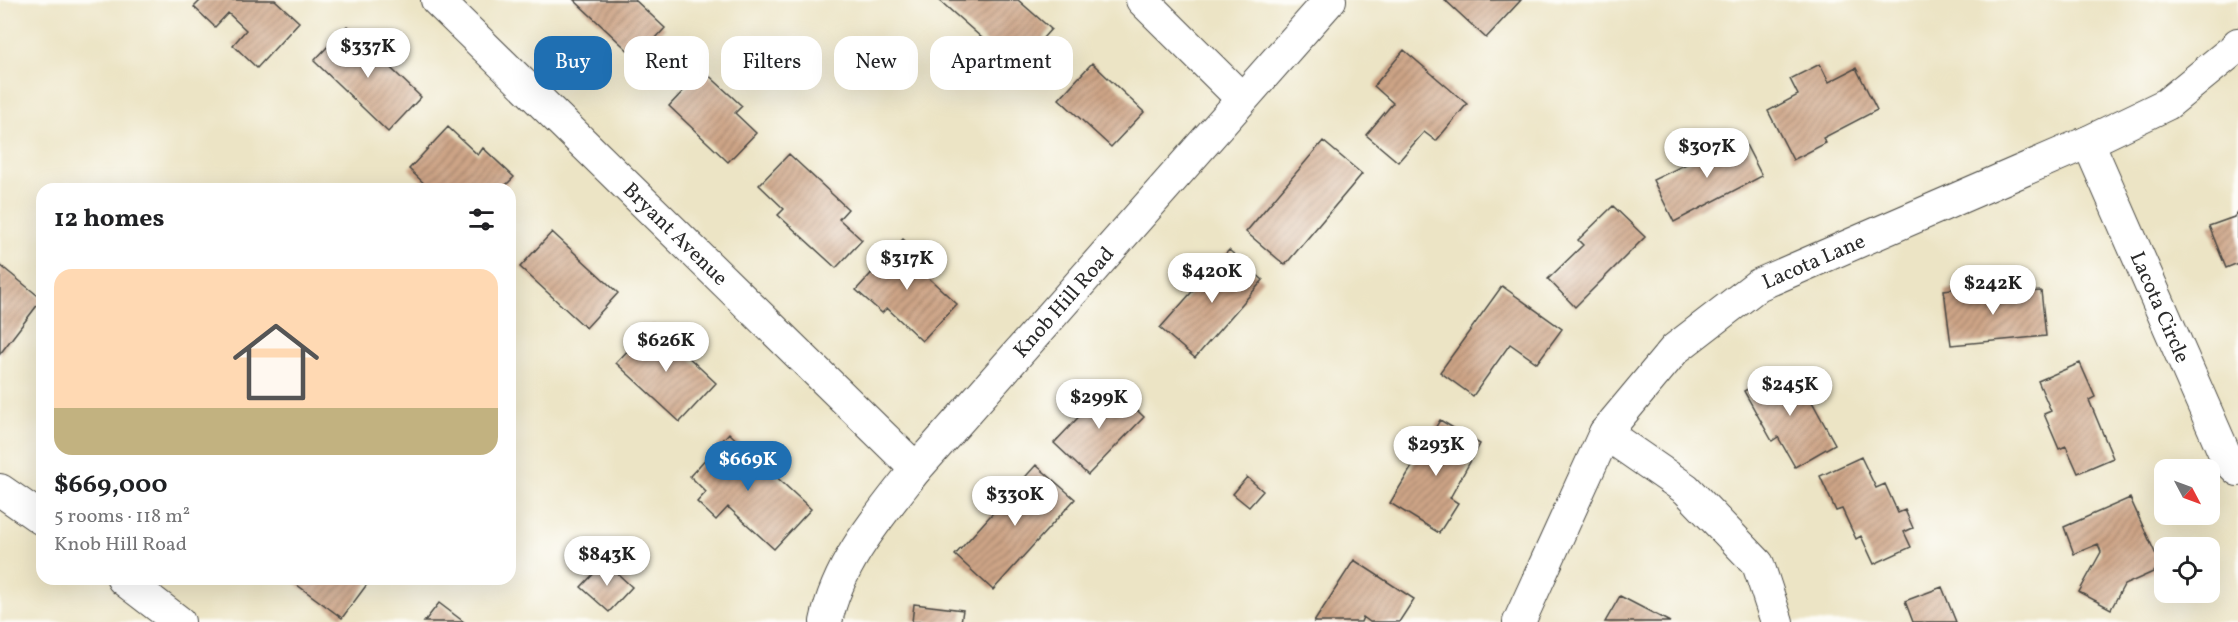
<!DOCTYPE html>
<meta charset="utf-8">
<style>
:root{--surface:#fff;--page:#f2f2f2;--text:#202124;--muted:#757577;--line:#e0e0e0;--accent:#1f6fb2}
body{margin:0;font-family:Vollkorn,serif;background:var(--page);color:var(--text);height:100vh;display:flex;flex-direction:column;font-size:22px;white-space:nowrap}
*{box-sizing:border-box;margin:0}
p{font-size:20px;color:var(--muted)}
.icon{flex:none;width:33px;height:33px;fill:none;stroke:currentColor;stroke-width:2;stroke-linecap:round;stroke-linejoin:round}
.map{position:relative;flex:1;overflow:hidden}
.drawer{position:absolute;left:36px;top:183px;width:480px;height:402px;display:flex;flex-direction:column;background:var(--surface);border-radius:18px;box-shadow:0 6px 24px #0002}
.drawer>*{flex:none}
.hud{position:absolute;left:534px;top:36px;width:570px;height:54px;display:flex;gap:12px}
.needle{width:39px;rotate:131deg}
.controls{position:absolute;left:2154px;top:459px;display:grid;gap:12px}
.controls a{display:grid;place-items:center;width:66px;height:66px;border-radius:12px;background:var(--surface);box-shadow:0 6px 24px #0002;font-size:30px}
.price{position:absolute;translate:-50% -51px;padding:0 14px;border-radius:21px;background:#fff;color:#222;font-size:20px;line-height:39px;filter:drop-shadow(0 2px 3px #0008)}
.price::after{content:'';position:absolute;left:50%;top:36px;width:18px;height:14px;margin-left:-9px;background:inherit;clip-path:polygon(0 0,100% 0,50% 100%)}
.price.selected{background:var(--accent);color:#fff}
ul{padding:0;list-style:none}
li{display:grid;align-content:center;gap:12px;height:318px;padding:0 18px}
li+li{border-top:2px solid var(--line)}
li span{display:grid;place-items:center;height:186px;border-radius:18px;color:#555}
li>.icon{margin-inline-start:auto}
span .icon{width:108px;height:108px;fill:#fffc;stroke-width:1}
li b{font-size:26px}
h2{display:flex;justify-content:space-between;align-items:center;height:72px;padding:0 18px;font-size:26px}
.pill{padding:0 21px;border-radius:18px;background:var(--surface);box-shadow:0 6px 24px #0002;font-size:21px;line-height:54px}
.pill.selected{background:var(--accent);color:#fff}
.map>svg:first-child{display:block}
.building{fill:url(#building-hatch)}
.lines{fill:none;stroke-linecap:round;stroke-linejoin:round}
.minor-casing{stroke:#484742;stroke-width:34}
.minor{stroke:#fff;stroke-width:32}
.labels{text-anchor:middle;stroke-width:5;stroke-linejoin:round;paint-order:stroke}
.street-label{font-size:21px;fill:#2b2b2b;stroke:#fdfcf7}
</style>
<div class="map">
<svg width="2238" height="622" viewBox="0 0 2238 622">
<defs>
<pattern id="building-hatch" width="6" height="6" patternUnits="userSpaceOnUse" patternTransform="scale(1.5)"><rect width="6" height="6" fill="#cda486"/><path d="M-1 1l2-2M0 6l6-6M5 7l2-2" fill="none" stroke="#a7866e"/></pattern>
</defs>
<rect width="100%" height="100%" fill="#fdfcf7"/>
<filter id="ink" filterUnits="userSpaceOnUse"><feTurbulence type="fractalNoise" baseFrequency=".0167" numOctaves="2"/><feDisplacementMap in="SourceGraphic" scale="12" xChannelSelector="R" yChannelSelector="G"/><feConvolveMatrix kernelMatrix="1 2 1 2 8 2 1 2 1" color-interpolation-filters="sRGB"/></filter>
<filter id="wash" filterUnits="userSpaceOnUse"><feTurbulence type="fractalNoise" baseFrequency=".008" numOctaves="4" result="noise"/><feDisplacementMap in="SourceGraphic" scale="24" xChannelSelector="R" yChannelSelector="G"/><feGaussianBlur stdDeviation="1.35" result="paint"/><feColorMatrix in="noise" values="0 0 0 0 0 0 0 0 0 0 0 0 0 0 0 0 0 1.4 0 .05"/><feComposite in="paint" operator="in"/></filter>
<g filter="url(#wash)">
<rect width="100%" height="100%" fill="#ece4c5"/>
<g id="blocks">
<!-- building -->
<path class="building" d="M201 0H275L299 22 257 68 233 45 246 30 228 13 215 27 194 7Z
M574 0H635L665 28 637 59Z
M939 0H1018L1051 29 1016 68Z
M1445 0H1521L1486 38Z
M347 26 421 97 388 132 314 61Z
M1404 50 1467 104 1436 141 1424 132 1398 162 1366 135 1393 103 1374 86Z
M1092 63 1144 112 1111 147 1059 99Z
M1820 64 1829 82 1856 68 1877 110 1823 138 1826 143 1793 160 1768 111 1798 95 1790 79Z
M703 70 742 106 735 113 756 133 728 162 669 106Z
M448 127 478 155 483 148 514 177 502 189H448L444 185 440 189H430L409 169Z
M1742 137 1762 176 1674 222 1653 180Z
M1323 141 1362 174 1285 265 1246 232Z
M789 154 848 209 839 219 862 240 836 268 778 215 784 209 759 185Z
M1613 206 1645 237 1575 307 1548 279 1583 245 1578 240Z
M2238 212V263L2226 268 2209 226 2234 217Z
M552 232 618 293 586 328 520 267Z
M903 239 928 261 920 270 957 304 922 341 887 308 882 313 856 290Z
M1229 250 1263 280 1195 358 1160 328Z
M0 265 42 299 0 354Z
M1502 286 1562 329 1537 363 1510 344 1473 396 1440 372Z
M1975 286 1976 295 2041 291 2046 336 1951 345 1944 290Z
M653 324 716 383 680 422 616 363Z
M2080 363 2095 397 2089 400 2113 458 2078 473 2066 446 2059 449 2044 414 2051 411 2038 381Z
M1778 371 1786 386 1799 378 1835 444 1795 467 1778 437 1772 441 1744 391Z
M1110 384 1144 417 1088 475 1054 443Z
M1440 420 1480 444 1450 498 1458 503 1439 533 1390 503Z
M729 433 811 509 774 549 728 507 716 520 697 502 706 492 690 476Z
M1861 457 1876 488 1885 484 1898 513 1905 510 1913 528 1904 532 1911 547 1874 564 1861 536 1856 539 1842 509 1836 511 1820 476Z
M1036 465 1075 499 993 590 955 555Z
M1247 477 1263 491 1249 507 1233 494Z
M2130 498 2162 568 2124 585 2111 609 2079 592 2101 552 2098 544 2074 554 2064 527Z
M1354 560 1414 599 1399 622H1370L1363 617 1361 622H1314Z
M605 562 632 587 609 612 581 587Z
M289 579H371L342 618Z
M1942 587 1956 622H1913L1905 601Z
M1620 596 1670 622H1605Z
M439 603 464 622H424Z
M914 604 963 610 961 622H912Z"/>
</g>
</g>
<g filter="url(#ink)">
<use href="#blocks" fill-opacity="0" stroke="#484742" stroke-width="1.5"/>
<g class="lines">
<defs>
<g id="minor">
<path id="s1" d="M437 0 916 469"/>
<path d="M1142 0 1242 99"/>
<path id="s2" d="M2088 142 2227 459 2238 470"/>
<path d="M1605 433 1686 489 1758 564 1777 622"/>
<path d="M0 490 42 519"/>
<path d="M123 579 179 622"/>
<path id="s3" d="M826 622C838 563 880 515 916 469L1330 0"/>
<path id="s4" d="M1519 622 1605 433 1675 349 1758 285 2088 142 2167 104 2233 50 2238 44"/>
</g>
</defs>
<!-- minor casing -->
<use href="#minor" class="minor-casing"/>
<!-- minor -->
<use href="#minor" class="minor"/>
</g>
</g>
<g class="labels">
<!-- street labels -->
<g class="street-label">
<text dy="7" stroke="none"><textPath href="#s1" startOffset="334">Bryant Avenue</textPath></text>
<text dy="7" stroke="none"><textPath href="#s4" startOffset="482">Lacota Lane</textPath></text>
<text dy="7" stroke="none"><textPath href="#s3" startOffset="402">Knob Hill Road</textPath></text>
<text dy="7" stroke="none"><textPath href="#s2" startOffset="180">Lacota Circle</textPath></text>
</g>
</g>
</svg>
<div class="controls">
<a><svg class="needle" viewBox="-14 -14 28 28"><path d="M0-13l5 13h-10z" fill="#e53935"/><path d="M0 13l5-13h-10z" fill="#757577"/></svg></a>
<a><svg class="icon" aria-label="locate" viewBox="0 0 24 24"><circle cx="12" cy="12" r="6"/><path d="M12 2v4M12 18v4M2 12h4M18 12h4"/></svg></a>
</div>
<b class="price" style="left:368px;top:79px">$337K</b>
<b class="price" style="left:1707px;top:179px">$307K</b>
<b class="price" style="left:907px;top:291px">$317K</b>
<b class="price" style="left:1212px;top:304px">$420K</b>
<b class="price" style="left:1993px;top:316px">$242K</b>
<b class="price" style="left:666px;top:373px">$626K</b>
<b class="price" style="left:1790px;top:417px">$245K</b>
<b class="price" style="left:1099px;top:430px">$299K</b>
<b class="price" style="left:1436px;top:477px">$293K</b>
<b class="price selected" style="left:748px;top:492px">$669K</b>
<b class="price" style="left:1015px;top:527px">$330K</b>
<b class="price" style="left:607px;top:587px">$843K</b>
<div class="hud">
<a class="pill selected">Buy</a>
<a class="pill">Rent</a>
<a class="pill">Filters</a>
<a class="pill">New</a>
<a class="pill">Apartment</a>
</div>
<section class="drawer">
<h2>12 homes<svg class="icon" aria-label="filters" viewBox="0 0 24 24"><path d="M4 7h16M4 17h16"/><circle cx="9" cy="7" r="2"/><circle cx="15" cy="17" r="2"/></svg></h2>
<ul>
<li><span style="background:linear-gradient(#ffd9b3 75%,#c2b280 0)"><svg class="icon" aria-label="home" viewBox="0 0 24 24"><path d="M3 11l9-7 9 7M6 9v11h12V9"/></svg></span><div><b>$669,000</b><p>5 rooms · 118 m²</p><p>Knob Hill Road</p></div></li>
</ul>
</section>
</div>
